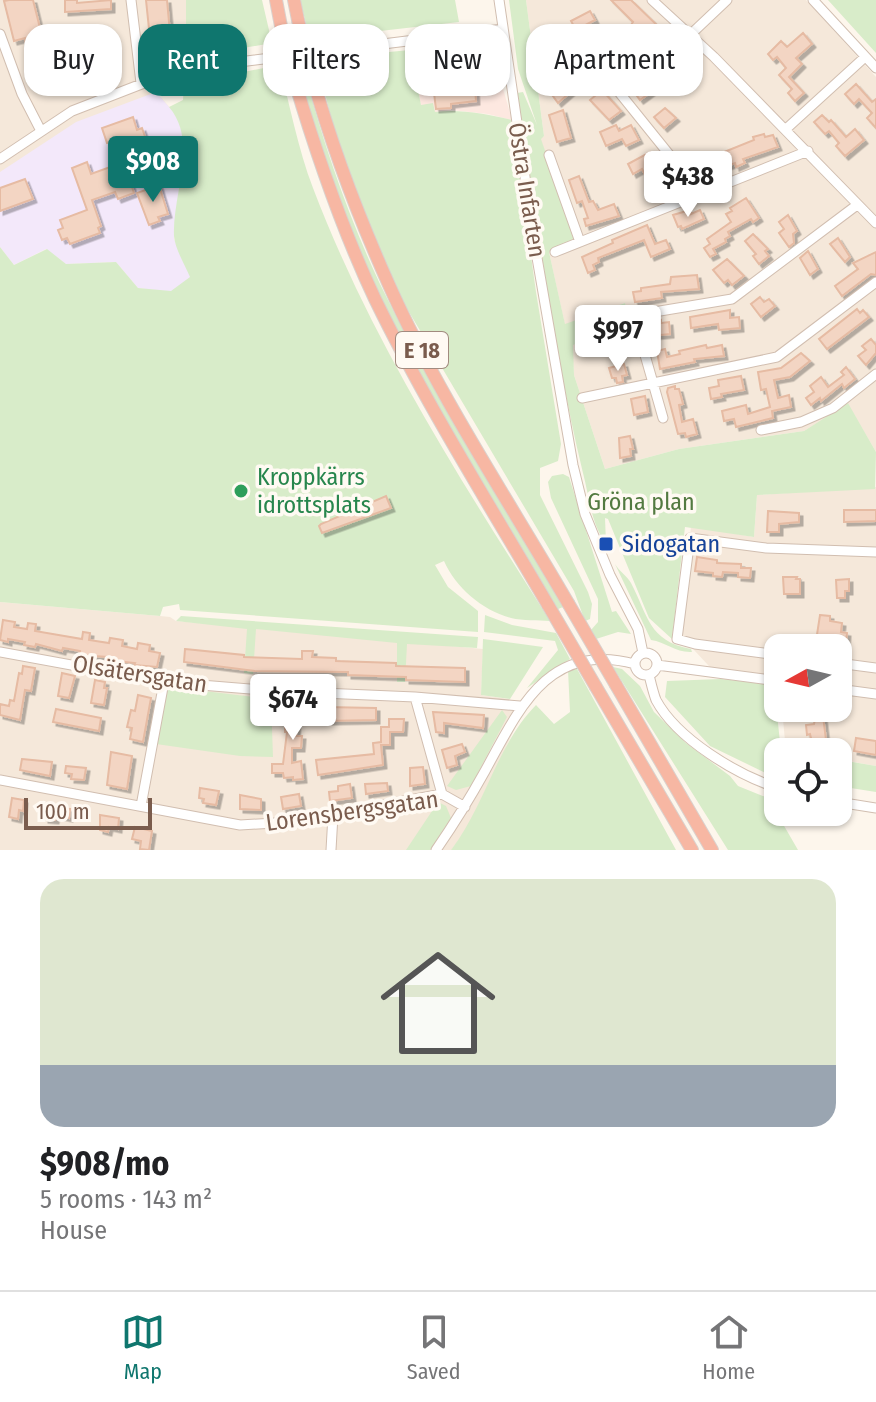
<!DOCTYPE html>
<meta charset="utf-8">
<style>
:root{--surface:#fff;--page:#f2f2f2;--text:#202124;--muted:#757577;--line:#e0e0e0;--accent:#0f766e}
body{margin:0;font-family:"Fira Sans Condensed",sans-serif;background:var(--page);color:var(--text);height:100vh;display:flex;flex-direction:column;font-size:30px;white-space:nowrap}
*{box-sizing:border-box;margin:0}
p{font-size:26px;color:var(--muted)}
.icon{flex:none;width:44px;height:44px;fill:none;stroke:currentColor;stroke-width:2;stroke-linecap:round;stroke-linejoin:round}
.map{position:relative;height:850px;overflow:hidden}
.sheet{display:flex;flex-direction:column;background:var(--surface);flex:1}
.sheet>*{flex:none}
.top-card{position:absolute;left:24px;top:24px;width:828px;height:72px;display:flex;gap:16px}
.needle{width:52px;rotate:262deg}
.buttons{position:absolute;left:764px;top:634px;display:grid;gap:16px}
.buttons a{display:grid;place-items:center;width:88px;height:88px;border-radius:16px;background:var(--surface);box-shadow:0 2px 6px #0004;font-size:40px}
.scale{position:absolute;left:24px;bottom:20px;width:128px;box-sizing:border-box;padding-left:8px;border:4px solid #7a5c4d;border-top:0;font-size:22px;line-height:28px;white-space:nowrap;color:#7a5c4d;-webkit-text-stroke:6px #fffaf3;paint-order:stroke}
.price{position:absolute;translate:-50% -68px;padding:0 18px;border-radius:8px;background:#fff;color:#222;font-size:26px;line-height:52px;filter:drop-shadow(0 2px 4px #0008)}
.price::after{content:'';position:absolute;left:50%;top:48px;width:24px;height:18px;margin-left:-12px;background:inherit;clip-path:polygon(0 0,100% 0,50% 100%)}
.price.on{background:var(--accent);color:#fff}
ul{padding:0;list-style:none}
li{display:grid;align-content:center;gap:16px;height:424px;padding:0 40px}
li+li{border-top:2px solid var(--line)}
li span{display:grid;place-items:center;height:248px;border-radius:24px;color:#555}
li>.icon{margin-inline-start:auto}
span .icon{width:144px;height:144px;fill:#fffc;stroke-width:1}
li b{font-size:34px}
.chip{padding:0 28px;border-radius:24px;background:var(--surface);box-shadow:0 2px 6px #0004;font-size:28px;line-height:72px}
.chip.on{background:var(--accent);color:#fff}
.tabs{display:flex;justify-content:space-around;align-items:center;height:112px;border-top:2px solid var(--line);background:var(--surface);font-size:22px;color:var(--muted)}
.tabs a{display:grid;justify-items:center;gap:4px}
.tabs .on{color:var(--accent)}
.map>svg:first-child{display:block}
.residential{fill:#f5e8da}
.commercial{fill:#fde8e0}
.education{fill:#f3e8fa}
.green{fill:#d8ecc9}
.building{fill:#f3d5c3;stroke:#e6bba3;stroke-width:2;filter:url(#shadow)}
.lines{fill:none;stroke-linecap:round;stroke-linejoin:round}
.minor-casing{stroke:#d1beb0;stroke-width:11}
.highway-casing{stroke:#dad1cd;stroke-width:14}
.minor{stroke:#fff;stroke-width:9}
.highway{stroke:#f7b7a3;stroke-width:12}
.highway-bridge-casing{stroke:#dad1cd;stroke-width:14;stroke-linecap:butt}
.highway-bridge{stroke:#f7b7a3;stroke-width:12}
.leisure-dot{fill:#2e9e5b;stroke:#fffaf3;stroke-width:3}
.transit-dot{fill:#1a4fb4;stroke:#fffaf3;stroke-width:3}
.labels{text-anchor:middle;stroke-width:7;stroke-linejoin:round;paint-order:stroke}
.shield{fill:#fffaf3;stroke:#a28b7f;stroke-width:2}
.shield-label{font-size:22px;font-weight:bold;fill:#7a5c4d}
.street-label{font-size:24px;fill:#7a5c4d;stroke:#fffaf3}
.leisure-label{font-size:24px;fill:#27864d;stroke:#fffaf3;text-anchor:start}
.park-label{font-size:24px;fill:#537a41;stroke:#fffaf3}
.transit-label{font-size:24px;fill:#164399;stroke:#fffaf3;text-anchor:start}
</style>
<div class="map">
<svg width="876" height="850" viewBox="0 0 876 850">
<defs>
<filter id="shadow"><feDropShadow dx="3.5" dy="3.5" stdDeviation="0" flood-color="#0004"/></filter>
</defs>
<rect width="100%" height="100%" fill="#fdf6ec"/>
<!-- residential -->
<path class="residential" d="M0 0H186V58L153 68 156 92 177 116 0 247Z
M526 0H806L876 77V452L848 404 804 431 679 449 605 469 574 375 572 345 597 336 629 340 625 303 565 325 549 252 575 237 540 138 544 136Z
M876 487V766L848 761 842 783 838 782V752H786L782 708H838V648H778V689L774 685 721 679 681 636 691 526 754 537 757 495Z
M0 602 160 616 170 617 176 621 483 649 481 695 510 699 517 724 466 831 451 850H0Z"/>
<!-- commercial -->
<path class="commercial" d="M481 45 493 54 512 120 488 114 452 110 435 112 421 105 410 50Z"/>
<!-- education -->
<path class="education" d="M156 92 177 116 185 140 174 239 191 278 171 292 138 288 116 262 66 264 46 249 14 265 0 247V172L76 122Z"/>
<!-- green -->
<path class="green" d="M186 0H262L272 43 186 58Z
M300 0H455L459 22 310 39Z
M509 0H526L544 136 541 139 575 238 549 252 565 324 625 303 631 330 629 340 597 336 573 345 574 375 605 469 679 449 804 431 848 403 876 452 875 489 757 495 754 537 685 527 672 639 649 618 608 519 605 518 606 543C591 525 589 495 583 473 553 348 537 219 517 93L523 92 537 125 518 69Z
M828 0H876V53Z
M481 45 493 54 501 83 495 82 477 58 466 56 439 59 437 48Z
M410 50 421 105 433 103 435 112C461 109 486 114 512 120L536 292 561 444 558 461 540 468V495L588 592 592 604 590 619 585 621 574 591 396 290 363 213 336 136 316 59Z
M279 65C290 105 298 149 313 188 372 343 462 482 550 621 538 620 523 621 511 618 482 610 456 588 444 561L435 565 448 587 478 611V632L180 610 179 604 163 607 160 616 0 602V247L14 265 47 249 66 264 116 262 138 288 171 291 190 277C185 265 175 249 174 236 172 194 199 142 169 107L183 100 184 84Z
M306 78C325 149 349 218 380 284 434 395 501 500 563 607L558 609C488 488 410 369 354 241 332 189 316 133 301 79Z
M563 474 569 477 612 612 616 611 631 634 618 632 596 639 591 630 598 622V599L551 498 548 482 552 476Z
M615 564C619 571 627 576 631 583 648 615 648 641 691 649L692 652C676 653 666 642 651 640Z
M485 615 512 625 556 633 570 659 527 688 558 650 555 641 484 632Z
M181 616 478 637 477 648 407 644 405 682H397V643L256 629 253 674 244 673 247 629 176 621Z
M483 639 543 647 510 699 481 695Z
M613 667 622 669 640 686 654 712 686 743 730 776 738 786 768 798 798 850H728Z
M577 669 676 850H451C486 804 496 746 536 705L554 724 570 712 568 670Z
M721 679 774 685 781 752H778V779L710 746 665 697 667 681Z
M171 687 271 699 273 757 240 756 156 744 167 691Z
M502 710 507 717 471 786 456 790 447 786Z
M847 761 876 766V792L838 786V782H842Z
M438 802 446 806 451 818 430 850H406Z"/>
<!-- building -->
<path class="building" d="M9 0H33L43 40 26 44 25 38 14 41 4 1Z
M65 0H77V3L111 0V9L65 12Z
M146 0H167L171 44 151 48Z
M611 0H631L662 30 652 40 648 36 646 39 631 25 633 22Z
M590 11 595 20 576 30 571 21Z
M803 33 812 44 796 58 802 64 789 77 804 93 795 101 788 93 792 89 779 75 786 68 777 57 773 60 768 54 781 41 787 47Z
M565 34 573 45 566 50 568 52 550 65 542 56 545 53 542 50Z
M104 35 116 62 45 82 42 73 39 74 36 67 44 64 41 57 69 48 71 54 90 47 88 41Z
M623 36 630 53 619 58 612 40Z
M670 43 675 49 679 46 691 59 681 68 669 56 641 78 651 92 640 100 630 86 633 83 628 77Z
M575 73 582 82 558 103 550 92Z
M856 84 872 102 876 99V128L867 118 872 113 859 99 854 104 845 94Z
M475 88 476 101 451 104V108L436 109 434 93Z
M602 90 621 111 609 120 590 100Z
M665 108 676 118 664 128 654 117Z
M563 110 571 138 557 142 549 115Z
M822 115 829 122 831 120 846 137 855 129 864 140 845 156 836 146 839 143 829 131 825 134 814 122Z
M133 117 137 130 142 128 148 145 155 143 160 157 142 163 146 175 130 181 134 193 118 199 115 192 92 200 101 226 98 228 100 233 70 244 67 238 62 240 58 230 63 228 60 220 87 210 72 168 87 162 91 174 127 161 119 139 107 143 102 128Z
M616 125 619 131 631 125 639 140 626 146 622 139 606 146 600 132Z
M764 134 765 137 773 135 778 147 743 159 745 163 736 167 735 163 703 175 698 164 702 161 754 140 753 137Z
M650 152 654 160 650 162 654 170 645 175 642 169 633 174 628 164Z
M579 176 589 202 593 201 598 210 614 204 619 216 586 226 584 219 588 218 582 201 577 203 569 180Z
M25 179 33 199 0 211V188Z
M159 185 168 214 158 217 160 221 149 225 137 193Z
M746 198 759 218 753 222 751 219 728 232 730 236 725 239 726 242 713 249 716 254 710 257 704 248 710 244 707 239 731 222 726 214 732 211 730 208Z
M690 210 691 214 700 210 704 219 682 229 681 226 678 227 673 215Z
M788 215 797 231 793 234 794 243 789 247 779 233 784 229 779 222Z
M647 225 655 244 666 240 670 249 651 257 644 240 598 258 599 262 593 265 595 270 588 273 582 257 613 243 612 240Z
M753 234 768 249 765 251 769 256 759 264 753 256 756 254 745 241Z
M838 238 850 257 845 262 830 244Z
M808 251 818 269 810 275 800 258Z
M876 252V275L871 274 842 296 835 286 858 269 853 263Z
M727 259 744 276 732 285 728 280 724 283 713 270Z
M697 275 699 289 661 292 662 298 635 302 633 292 641 291V288L670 284 671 277Z
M760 297 764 302 769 299 775 306 761 317 751 304Z
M857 309 860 313 863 310 869 317 827 349 819 339Z
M730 310V318L739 317 740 328 719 330 718 324 691 328 690 317Z
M661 320V323L669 322 670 334 651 336 649 322Z
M871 339 876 345V353L866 365 858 356 866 350 862 346Z
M706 345 707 348 722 345 724 356 694 359 695 362 660 369 657 351 665 349 667 357 680 354 679 351Z
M801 353 810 361 790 377 774 380 778 398 789 395 791 407 772 411 773 418 736 427 734 419 724 421 722 411 746 405 748 414 770 407 766 389 761 390 758 372 781 368Z
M624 364 627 375 622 376 623 382 617 383 616 378H612L609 368Z
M846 367 855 379 844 388 842 384 821 401 820 398 811 405 806 398 814 392 810 386 821 377 828 387 844 375 841 372Z
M741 376 744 390 721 394 722 397 711 399 709 388 719 386 718 380Z
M675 386V389H679L683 404 679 405 682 422 693 419 697 434 686 437 685 433 678 434 667 392 668 388Z
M645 396 648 412 634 415 631 399Z
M630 436 633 449H630L631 456 620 458 619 438Z
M386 496 391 508 322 533 319 526 321 524Z
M844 510H876V521L844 522Z
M768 511 799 513V522L779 524V532H767Z
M697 557 717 560V563L741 564V568H751L750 578 738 577V573L723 572 722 577 713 576V573L695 571Z
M783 577H797L796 579H800V594H784Z
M849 579V591H845V598H837L836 580Z
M820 615 830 616V621L842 623 841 632 847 633 846 643 816 641Z
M3 620 15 622 14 627 27 629 28 623 36 624 35 631 82 639 83 632 90 633 89 640 109 643 110 638 123 640 122 646 137 649 138 643 150 645 149 651 160 653 157 667 134 665 135 663 106 660 107 657 79 655 80 651 63 648 62 651 36 644 35 647 24 645 25 642 8 639V642L0 640Z
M185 649 244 655V657L302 659V651H313L312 657 336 658V661L396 663V666L465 668V682L406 680V677L348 675V672L255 671 184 662Z
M23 666 35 668 31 691 25 690 20 720 0 715V704L9 706 10 700 14 701 19 673 22 674Z
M62 673 75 676 69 698 58 696Z
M95 680 105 682 104 688H107L104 705 91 703Z
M138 695 151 698 143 742 130 739 132 728 127 727 131 710 135 711Z
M325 707 376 708V720L324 721Z
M283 708 319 709 318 716 304 715 303 720H297L296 736H302L301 748H292V763L301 761 303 779 293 780V777L284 778 283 773H272V764H283L287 732H285V720L282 719Z
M817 708H822L826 740 812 742 810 734 807 735 806 725 814 724Z
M56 709 101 718 99 731 53 722Z
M433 712 484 715 483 728 444 723V733L436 732Z
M389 719H404L403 732H390V745H381L383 765 318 775 316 760 374 754 373 743 381 742V727H389Z
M856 738 876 741V755L854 751Z
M462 744 465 752 455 756 457 765 447 768 442 750Z
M111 752 132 756 127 789 107 785Z
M22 759 52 762 50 776 20 770Z
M66 766 86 768 84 780 71 779 72 774 65 773Z
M423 767 425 784 410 786V768Z
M387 783 388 791 366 794 365 784Z
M350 784 352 798 330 801 329 792 338 791V786Z
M200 788 219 791 216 805 203 803 204 799 199 798Z
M299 794 301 806 283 809 281 797Z
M240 795 261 799V810L240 809Z
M12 798 24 800 23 811 19 810 18 819 9 817Z
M47 807 70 809 69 818 56 815 55 820 45 819Z
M100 815 119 818 118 829 109 827 108 832 100 830Z
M135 827 152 831 149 850 140 849 141 841 132 839Z"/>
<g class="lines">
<defs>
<path id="minor" d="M131 0 141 83
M499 0 536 252 573 465 585 514 610 575 638 629 643 653
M652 0 714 57 876 223
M813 0 876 68
M0 34 22 94 41 131
M690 35 727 0
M591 68 606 76 701 194
M786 129 865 57
M549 155 580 242
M0 159 72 111 157 78 207 66 503 29
M555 252 808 151
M582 398 777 357 876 282
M663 418 635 320 636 315 732 299 857 205
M761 430 801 422 833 408 876 374
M0 652 164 682 275 691 415 697 520 706
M635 664a11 11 0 1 1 22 0a11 11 0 1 1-22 0Z
M778 655 695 644 677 639 690 538 766 548 876 552
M838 663 876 668
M657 665 778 681
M649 675C651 683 653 692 656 700 677 739 737 775 778 788
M838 689 876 694
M415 697 442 794
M0 780 240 825 291 822 442 794 465 807
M838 802 876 808
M141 806 164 682
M331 850 333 815
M436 850C454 824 470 798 485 771 520 707 549 641 635 664"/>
<path id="highway" d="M276 0 281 26
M294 0 298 20
M313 79C333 150 359 218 389 285 438 395 507 498 568 603
M295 82C317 156 342 229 375 299 426 404 489 504 548 605
M616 685 712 850
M596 687 692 850"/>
</defs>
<!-- minor casing -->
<use href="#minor" class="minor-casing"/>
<!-- highway casing -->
<use href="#highway" class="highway-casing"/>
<!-- minor -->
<use href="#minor" class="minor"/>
<!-- highway -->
<use href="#highway" class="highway"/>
<defs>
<path id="highway-bridge" d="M298 20 313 79
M281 26 295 82
M568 603 616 685
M548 605 596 687"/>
</defs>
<!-- highway-bridge casing -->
<use href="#highway-bridge" class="highway-bridge-casing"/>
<!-- highway-bridge -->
<use href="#highway-bridge" class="highway-bridge"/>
</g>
<!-- markers -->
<circle class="leisure-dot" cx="241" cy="491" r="8"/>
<rect class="transit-dot" x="598" y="536" width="16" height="16" rx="4"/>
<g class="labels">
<!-- shield labels -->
<rect class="shield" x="396" y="332" width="52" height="36" rx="6"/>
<g class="shield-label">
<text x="422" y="358">E 18</text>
</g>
<!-- street labels -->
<g class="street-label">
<text transform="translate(527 190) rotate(81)" y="8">Östra Infarten</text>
<text transform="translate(140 674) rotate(9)" y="8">Olsätersgatan</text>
<text transform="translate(352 811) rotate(-8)" y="8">Lorensbergsgatan</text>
</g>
<!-- leisure labels -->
<g class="leisure-label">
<text x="257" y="485">Kroppkärrs<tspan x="257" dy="28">idrottsplats</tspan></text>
</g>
<!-- park labels -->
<g class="park-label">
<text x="641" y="510">Gröna plan</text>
</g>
<!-- transit labels -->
<g class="transit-label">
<text x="622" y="552">Sidogatan</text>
</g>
</g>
</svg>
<div class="buttons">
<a><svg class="needle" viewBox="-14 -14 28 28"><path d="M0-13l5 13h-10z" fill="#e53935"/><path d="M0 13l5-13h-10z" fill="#757577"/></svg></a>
<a><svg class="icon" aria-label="locate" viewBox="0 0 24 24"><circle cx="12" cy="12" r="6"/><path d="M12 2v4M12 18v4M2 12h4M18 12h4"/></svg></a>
</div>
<div class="scale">100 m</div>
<b class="price on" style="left:153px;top:204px">$908</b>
<b class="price" style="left:688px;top:219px">$438</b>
<b class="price" style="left:618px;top:373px">$997</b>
<b class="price" style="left:293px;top:742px">$674</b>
<div class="top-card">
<a class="chip">Buy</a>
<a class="chip on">Rent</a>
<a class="chip">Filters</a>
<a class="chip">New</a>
<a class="chip">Apartment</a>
</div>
</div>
<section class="sheet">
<ul>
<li><span style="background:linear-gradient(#dfe7d0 75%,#9aa5b1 0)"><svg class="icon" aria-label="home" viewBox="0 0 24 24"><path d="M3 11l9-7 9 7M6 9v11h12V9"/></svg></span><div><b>$908/mo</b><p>5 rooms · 143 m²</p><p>House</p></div></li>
</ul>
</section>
<nav class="tabs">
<a class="on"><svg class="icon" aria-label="map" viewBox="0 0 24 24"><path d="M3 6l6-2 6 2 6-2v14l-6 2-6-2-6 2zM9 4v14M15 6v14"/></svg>Map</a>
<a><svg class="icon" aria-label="saved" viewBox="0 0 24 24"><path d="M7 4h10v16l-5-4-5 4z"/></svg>Saved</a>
<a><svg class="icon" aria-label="home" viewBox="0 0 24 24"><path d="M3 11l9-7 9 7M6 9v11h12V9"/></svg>Home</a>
</nav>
